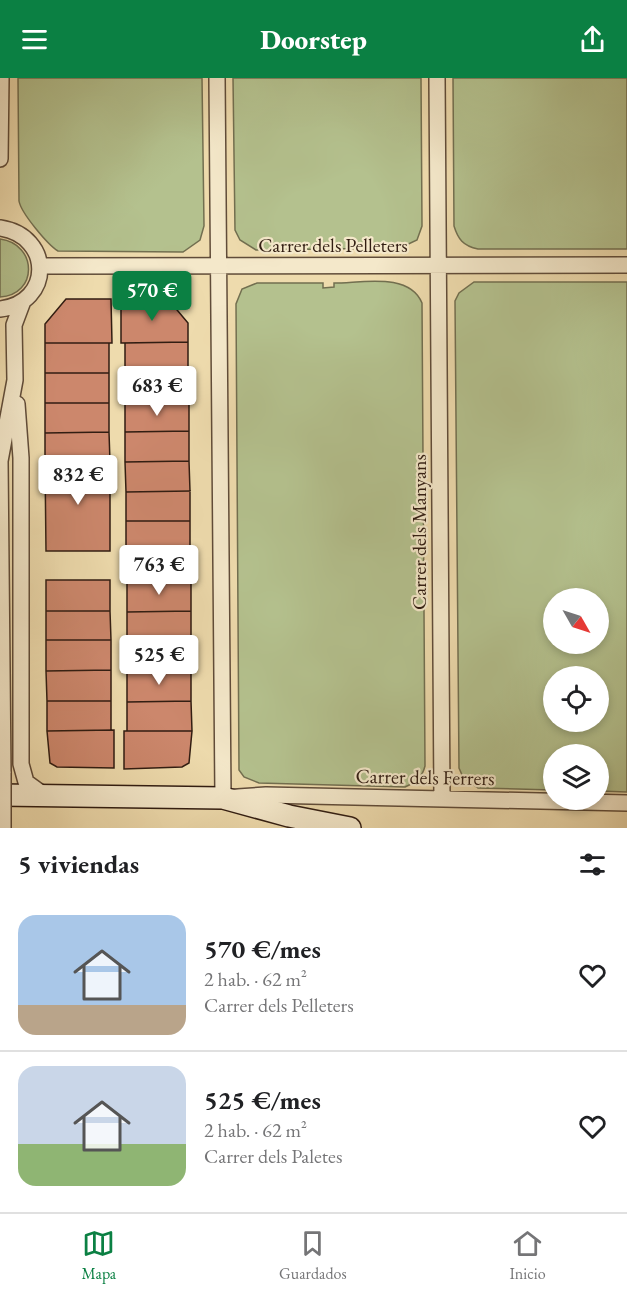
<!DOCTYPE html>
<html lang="es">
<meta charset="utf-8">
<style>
:root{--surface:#fff;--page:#f6f6f6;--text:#202124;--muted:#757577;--line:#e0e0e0;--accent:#0b8043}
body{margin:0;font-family:"EB Garamond",serif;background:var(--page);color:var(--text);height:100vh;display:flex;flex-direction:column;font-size:22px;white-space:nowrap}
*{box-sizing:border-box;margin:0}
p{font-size:20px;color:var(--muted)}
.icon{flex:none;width:33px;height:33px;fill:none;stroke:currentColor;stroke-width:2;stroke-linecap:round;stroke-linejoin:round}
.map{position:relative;height:750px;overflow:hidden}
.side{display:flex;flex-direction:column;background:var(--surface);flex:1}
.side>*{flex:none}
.needle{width:39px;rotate:129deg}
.fabs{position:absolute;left:543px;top:510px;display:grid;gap:12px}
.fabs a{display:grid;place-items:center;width:66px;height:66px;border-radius:50%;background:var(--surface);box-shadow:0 3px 9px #0003;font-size:30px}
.price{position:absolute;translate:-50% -51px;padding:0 14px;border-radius:6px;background:#fff;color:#222;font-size:20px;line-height:39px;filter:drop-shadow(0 2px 3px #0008)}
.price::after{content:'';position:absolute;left:50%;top:36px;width:18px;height:14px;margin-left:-9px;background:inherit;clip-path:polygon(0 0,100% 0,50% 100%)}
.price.on{background:var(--accent);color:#fff}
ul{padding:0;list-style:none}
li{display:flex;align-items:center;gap:18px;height:150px;padding:0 18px}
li+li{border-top:2px solid var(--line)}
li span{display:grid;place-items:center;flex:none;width:168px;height:120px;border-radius:18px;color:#555}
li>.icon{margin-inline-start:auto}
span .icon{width:72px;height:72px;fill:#fffc;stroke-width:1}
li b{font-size:26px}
h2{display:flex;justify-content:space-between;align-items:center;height:72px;padding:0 18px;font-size:26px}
header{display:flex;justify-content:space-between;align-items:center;height:78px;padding:0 18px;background:var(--accent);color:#fff;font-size:27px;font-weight:800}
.dock{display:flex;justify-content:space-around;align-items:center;height:84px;border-top:2px solid var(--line);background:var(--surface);font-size:16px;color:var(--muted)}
.dock a{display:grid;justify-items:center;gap:3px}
.dock .on{color:var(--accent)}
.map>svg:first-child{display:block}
.green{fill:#b4c18e;stroke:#726f50;stroke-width:1.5;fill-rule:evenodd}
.building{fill:#cc876c;stroke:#311d12;stroke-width:1.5}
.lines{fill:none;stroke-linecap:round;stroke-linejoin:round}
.street-casing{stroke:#604c39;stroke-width:18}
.secondary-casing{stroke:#311d12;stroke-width:24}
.street{stroke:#f4e8ca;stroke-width:15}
.secondary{stroke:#f4e8ca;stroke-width:21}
.street-bridge-casing{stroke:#604c39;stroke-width:18;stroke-linecap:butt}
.street-bridge{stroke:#f4e8ca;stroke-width:15}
.labels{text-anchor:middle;stroke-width:4.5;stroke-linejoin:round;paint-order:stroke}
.street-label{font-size:20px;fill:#311d12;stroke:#f4e8ca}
</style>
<header><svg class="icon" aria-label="menu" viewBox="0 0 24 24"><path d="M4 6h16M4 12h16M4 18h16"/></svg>Doorstep<svg class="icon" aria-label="share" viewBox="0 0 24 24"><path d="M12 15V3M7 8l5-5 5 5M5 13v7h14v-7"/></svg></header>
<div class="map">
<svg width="627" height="750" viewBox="0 0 627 750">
<rect width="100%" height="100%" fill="#eedbad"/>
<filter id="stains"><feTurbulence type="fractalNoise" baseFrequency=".00333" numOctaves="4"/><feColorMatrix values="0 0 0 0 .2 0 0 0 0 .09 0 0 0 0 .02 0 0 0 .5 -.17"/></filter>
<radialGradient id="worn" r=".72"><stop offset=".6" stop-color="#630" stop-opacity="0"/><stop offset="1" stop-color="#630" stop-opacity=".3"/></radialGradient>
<!-- green -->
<path class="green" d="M18 0H202L204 148 200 162 183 174 58 173C48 167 21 135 19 123Z
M233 0H421L422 148 417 162 400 170 256 172 240 162 235 152Z
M453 0H627V171H478C463 168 458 161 454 148Z
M0 161C38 166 38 217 0 219Z
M474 204H627V714L599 713 598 676H554L553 712 478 710 463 699 459 690 455 223 459 215ZM554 520H598V566H554ZM554 598H598V644H554Z
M257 205H323V210L334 209V205C362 205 409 194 422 225L425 688C422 700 416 704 405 709L259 705 244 699 239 692 236 226 242 211Z"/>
<!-- building -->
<path class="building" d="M167 220 188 245V264L121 265V221Z
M66 221H111L112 265H45V246Z
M188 264V294L125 295V265Z
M45 265H109V295H45Z
M188 294 189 324 125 325V295Z
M45 295H109V325H45Z
M189 324V353L125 354V325Z
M45 325H109V354L45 355Z
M189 353V383L125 384V354Z
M109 354 110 384H45V355Z
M189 383 190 413 126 414 125 384Z
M45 384H110V473H46Z
M190 413V443H126V414Z
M126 443H190V472L126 473Z
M190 472 191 502 127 503 126 473Z
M46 502H110V533H46Z
M191 502V533L127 534V503Z
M46 533H110L111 562H46Z
M191 533V561L127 563V534Z
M191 561V592L127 594V563Z
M46 562H111V592L46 593Z
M111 592V623H47L46 593Z
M191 592V623L127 624V594Z
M47 623H111V652L47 653Z
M191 623 192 653H127V624Z
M114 652V690L57 689 50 685 47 653Z
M124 653H192L189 685 182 689 124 691Z"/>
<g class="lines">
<defs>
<path id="street" d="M217 0 223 720 266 717 627 725
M437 0 442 720
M0 81 1 0
M0 150C53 158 53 225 0 231
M40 188 627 187
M17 326 21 380V686L26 704 44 717
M3 695 0 383 15 302 14 247 23 223"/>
<path id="secondary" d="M0 717 223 720 289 738 350 750"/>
</defs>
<!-- street casing -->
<use href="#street" class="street-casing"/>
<!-- secondary casing -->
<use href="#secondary" class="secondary-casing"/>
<!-- street -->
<use href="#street" class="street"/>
<!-- secondary -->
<use href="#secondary" class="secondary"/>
<defs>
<path id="street-bridge" d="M3 695V750"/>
</defs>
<!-- street-bridge casing -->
<use href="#street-bridge" class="street-bridge-casing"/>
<!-- street-bridge -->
<use href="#street-bridge" class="street-bridge"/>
</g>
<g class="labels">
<!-- street labels -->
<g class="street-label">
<text x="333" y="174">Carrer dels Pelleters</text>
<text transform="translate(419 454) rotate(-90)" y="7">Carrer dels Manyans</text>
<text transform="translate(425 699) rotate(1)" y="7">Carrer dels Ferrers</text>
</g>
</g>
<rect width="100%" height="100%" filter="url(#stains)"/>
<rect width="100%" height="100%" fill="url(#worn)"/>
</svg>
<div class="fabs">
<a><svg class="needle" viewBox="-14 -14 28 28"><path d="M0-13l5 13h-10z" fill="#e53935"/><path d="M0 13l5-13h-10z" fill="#757577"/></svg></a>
<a><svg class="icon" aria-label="locate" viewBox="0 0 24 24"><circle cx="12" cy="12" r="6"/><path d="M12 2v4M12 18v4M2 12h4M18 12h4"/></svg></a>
<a><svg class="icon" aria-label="layers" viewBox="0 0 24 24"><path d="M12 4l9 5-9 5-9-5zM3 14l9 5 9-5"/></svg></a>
</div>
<b class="price on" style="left:152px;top:244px">570 €</b>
<b class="price" style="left:157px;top:339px">683 €</b>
<b class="price" style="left:78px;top:428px">832 €</b>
<b class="price" style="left:159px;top:518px">763 €</b>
<b class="price" style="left:159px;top:608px">525 €</b>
</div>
<section class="side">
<h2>5 viviendas<svg class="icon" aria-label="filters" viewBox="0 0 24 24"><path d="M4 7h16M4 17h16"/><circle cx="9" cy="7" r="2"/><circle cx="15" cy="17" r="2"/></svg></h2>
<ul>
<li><span style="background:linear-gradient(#a9c7e8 75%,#b9a48a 0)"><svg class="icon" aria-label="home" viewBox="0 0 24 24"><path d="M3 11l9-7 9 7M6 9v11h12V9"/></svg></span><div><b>570 €/mes</b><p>2 hab. · 62 m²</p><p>Carrer dels Pelleters</p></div><svg class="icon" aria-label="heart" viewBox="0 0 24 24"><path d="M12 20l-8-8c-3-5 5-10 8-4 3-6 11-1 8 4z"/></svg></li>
<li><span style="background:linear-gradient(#c9d6e8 65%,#8fb573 0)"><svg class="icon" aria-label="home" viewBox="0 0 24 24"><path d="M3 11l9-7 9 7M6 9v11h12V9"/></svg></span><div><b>525 €/mes</b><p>2 hab. · 62 m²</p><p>Carrer dels Paletes</p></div><svg class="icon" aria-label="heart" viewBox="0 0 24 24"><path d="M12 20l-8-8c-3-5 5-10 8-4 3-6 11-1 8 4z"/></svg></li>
</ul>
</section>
<nav class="dock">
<a class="on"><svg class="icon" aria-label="map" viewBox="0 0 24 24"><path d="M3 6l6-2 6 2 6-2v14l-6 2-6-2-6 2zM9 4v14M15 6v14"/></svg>Mapa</a>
<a><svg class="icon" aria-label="saved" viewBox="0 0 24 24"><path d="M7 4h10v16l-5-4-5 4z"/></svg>Guardados</a>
<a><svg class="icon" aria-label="home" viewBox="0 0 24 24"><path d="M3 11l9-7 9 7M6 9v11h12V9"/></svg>Inicio</a>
</nav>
